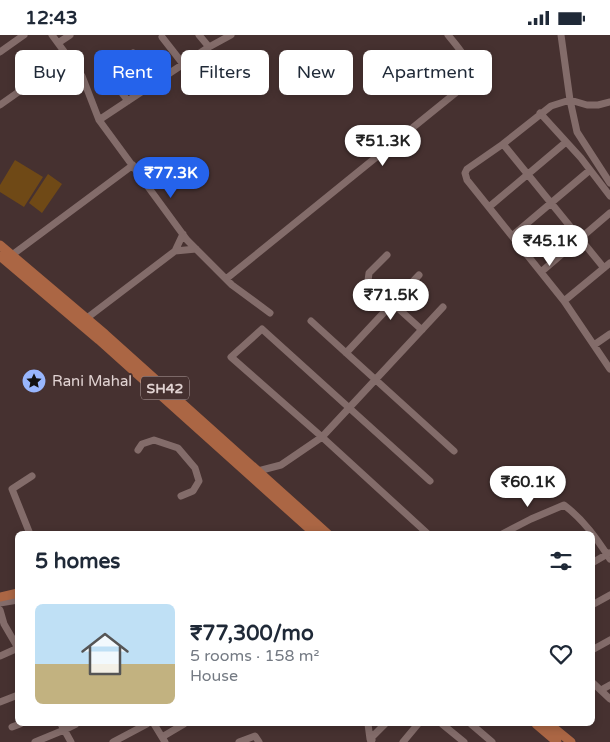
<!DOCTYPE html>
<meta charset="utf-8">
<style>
:root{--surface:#fff;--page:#f2f2f3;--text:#1f2937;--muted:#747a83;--line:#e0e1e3;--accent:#2563eb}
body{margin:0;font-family:"Varela Round",sans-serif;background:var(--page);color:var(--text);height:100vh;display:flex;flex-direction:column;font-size:19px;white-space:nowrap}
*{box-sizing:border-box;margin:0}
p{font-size:16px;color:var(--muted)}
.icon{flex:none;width:28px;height:28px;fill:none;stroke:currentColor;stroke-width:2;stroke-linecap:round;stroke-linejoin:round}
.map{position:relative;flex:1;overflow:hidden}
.sheet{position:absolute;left:15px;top:496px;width:580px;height:195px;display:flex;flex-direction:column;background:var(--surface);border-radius:8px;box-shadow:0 2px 8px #0003}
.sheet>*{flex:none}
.banner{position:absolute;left:15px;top:15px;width:580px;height:45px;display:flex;gap:10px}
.price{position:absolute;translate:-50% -42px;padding:0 11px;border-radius:18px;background:#fff;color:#222;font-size:16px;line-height:32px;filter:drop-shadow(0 1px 2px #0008)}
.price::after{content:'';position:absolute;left:50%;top:30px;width:15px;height:11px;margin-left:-8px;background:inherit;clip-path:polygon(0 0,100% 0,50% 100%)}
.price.current{background:var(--accent);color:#fff}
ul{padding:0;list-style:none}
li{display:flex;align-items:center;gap:15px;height:125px;padding:0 20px}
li+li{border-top:1px solid var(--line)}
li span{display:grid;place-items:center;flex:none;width:140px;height:100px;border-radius:8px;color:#555}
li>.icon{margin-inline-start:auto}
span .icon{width:60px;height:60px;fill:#fffc;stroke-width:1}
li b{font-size:21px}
h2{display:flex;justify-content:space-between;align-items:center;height:60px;padding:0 20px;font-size:21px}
.chip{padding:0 18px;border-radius:8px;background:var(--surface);box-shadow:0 2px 8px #0003;font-size:18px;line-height:45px}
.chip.current{background:var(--accent);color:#fff}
.status{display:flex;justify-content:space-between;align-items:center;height:35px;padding:0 25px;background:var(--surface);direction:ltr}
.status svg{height:14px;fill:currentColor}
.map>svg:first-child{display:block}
.green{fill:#6f4916}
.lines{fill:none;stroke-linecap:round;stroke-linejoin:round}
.minor{stroke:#836c6a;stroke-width:7}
.major{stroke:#ab6644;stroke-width:9}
.labels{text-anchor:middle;stroke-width:4;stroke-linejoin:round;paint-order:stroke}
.shield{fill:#463130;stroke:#b2a2a1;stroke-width:1}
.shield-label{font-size:14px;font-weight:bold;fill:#e1d3d2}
.poi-label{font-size:15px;fill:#e1d3d2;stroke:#463130;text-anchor:start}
</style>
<div class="status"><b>12:43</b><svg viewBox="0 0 49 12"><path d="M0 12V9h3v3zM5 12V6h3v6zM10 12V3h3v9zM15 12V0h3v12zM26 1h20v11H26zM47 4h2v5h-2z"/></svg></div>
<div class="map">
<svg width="610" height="707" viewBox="0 0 610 707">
<rect width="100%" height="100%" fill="#463130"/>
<!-- green -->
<path class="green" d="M15 125 43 142 24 172 0 157V150Z
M48 139 62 149 42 178 29 168Z"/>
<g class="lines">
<!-- minor -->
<path class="minor" d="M52 0 82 41 99 85 187 205 232 250 270 278
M199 0 209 12
M561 0 570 65 577 97 610 148
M162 2 183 29
M58 8 70 0
M0 17 24 0
M133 18 158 46
M106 37 128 66
M610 67 598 70H587L570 65 551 71 503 109 467 134 465 138 467 145 564 266 610 334
M0 70 68 22
M540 78 581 123 610 161
M99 85 209 12 231 0
M503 109 604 233
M489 172 566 107
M512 201 590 135
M175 216 183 199
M12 220 133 130
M387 220 369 238 368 246 422 295
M541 237 610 178
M226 244 469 47 473 43C471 27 458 12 448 0
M564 266 610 228
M87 283 175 216 196 214
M311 286 454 416
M594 310 610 299
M346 318 419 240
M138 415 142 409 154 405 178 413 195 433 199 446 193 456 181 461
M258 436 281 430 322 402 443 272
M30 499 12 454 32 441
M428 499 322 402 231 322 262 294 430 446
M502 499 531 484 564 470C584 485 597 504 610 524
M592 528 609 518
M0 568 18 565
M592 570 610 560
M0 575 4 589 18 613 0 621
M592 615 610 605
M592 647 610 664
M601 655 610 650
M0 667 18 660
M61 689 71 707
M154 689 165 707
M368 689 370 704 372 705
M442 689 464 707
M471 689 492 707
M12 692 20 689
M162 702 184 689
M35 707 64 695 76 689
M113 707 147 689
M239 707 255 701 259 707
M371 707 370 704 385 689
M403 707 418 689"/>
<!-- major -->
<path class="major" d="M0 210 105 299 328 499
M0 221 99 305 315 499
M0 562 18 558
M536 689 557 707
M549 689 571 707"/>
</g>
<!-- icons -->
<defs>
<symbol id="sight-disc" viewBox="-11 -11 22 22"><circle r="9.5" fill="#98b6fd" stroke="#463130"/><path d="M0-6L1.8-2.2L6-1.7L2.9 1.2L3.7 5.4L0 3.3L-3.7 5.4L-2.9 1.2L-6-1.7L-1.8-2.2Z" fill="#111"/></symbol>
</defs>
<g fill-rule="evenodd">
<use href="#sight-disc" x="20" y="332" width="28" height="28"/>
</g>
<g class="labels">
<!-- shield labels -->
<rect class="shield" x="141" y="341.5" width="48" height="23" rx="4"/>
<g class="shield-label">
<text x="165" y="358">SH42</text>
</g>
<!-- poi labels -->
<g class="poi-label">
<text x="52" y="351">Rani Mahal</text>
</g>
</g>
</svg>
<b class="price" style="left:383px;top:132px">₹51.3K</b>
<b class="price current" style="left:171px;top:164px">₹77.3K</b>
<b class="price" style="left:550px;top:232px">₹45.1K</b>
<b class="price" style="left:391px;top:286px">₹71.5K</b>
<b class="price" style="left:528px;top:473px">₹60.1K</b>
<div class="banner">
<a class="chip">Buy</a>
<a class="chip current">Rent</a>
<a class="chip">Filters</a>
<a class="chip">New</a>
<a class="chip">Apartment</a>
</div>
<section class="sheet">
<h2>5 homes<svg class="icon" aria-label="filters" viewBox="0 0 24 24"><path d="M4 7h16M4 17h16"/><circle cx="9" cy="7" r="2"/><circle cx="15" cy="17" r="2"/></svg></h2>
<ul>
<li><span style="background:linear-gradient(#bfe0f5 60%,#c2b280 0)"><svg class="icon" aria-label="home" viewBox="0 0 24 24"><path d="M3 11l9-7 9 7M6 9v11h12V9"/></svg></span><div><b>₹77,300/mo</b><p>5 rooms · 158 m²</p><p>House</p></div><svg class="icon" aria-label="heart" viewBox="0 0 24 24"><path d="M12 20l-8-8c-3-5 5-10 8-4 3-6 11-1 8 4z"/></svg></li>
</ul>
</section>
</div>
